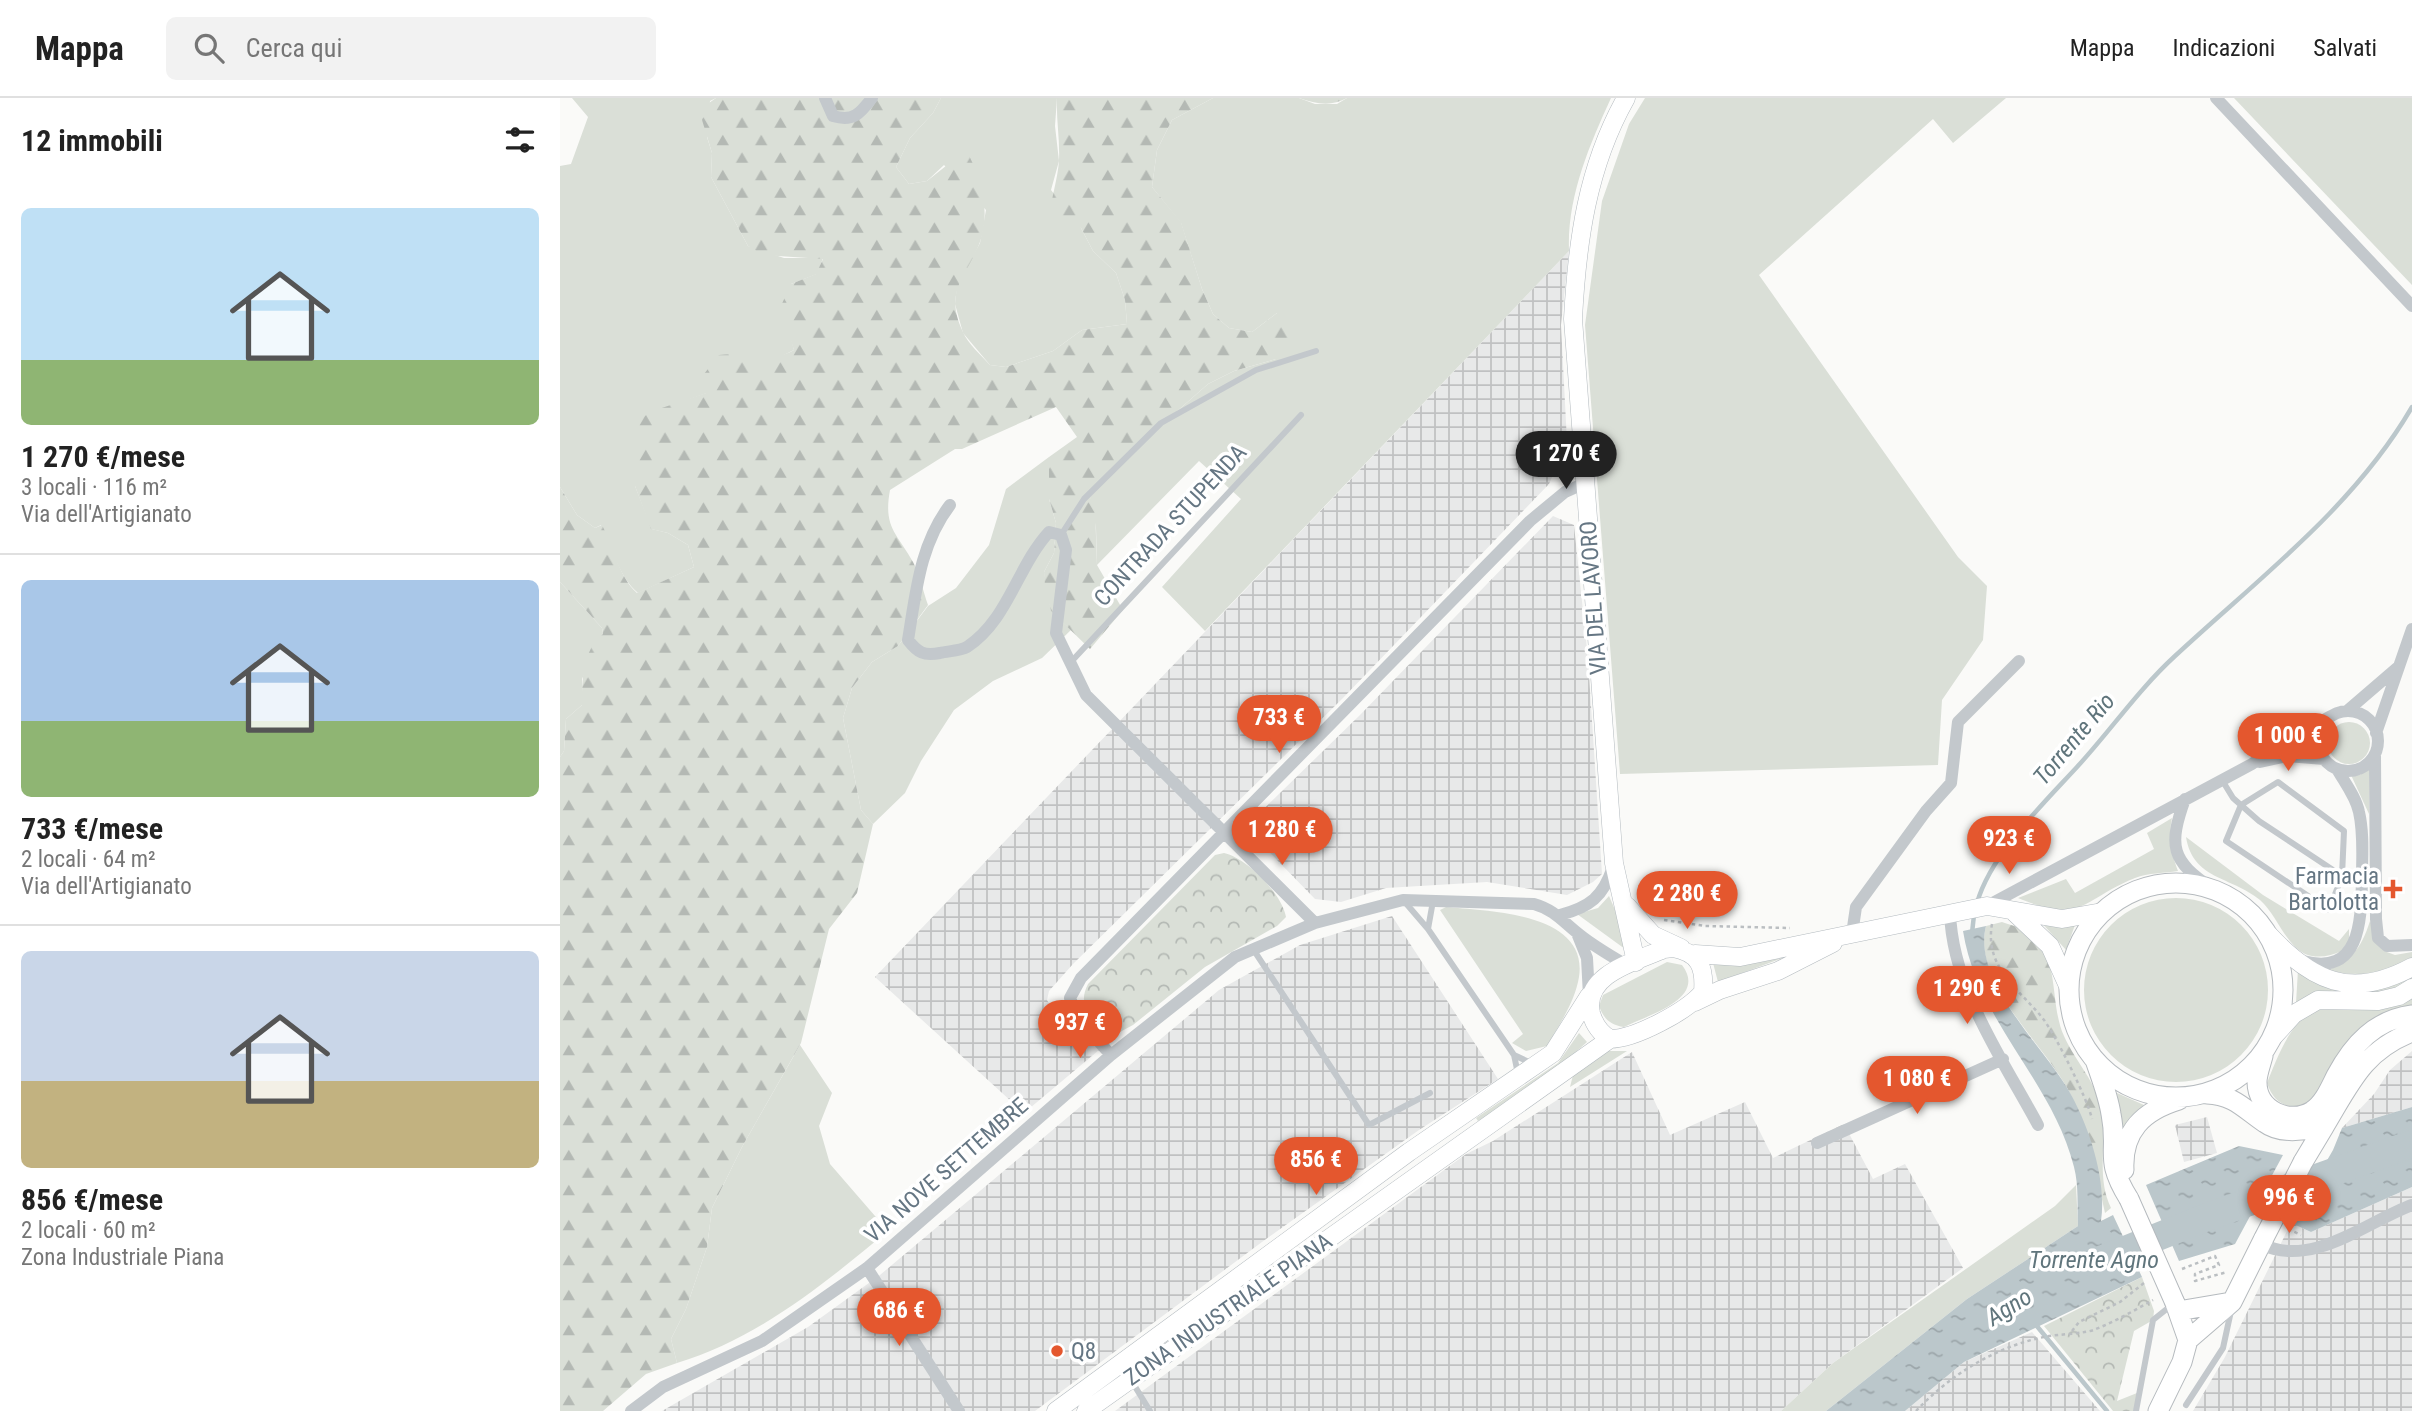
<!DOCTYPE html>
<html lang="it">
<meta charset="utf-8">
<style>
:root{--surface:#fff;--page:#f2f2f2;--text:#222;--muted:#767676;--line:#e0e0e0;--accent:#e4572e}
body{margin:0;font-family:"Roboto Condensed",sans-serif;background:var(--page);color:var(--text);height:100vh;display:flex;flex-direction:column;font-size:26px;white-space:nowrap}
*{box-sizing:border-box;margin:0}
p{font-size:23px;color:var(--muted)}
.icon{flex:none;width:38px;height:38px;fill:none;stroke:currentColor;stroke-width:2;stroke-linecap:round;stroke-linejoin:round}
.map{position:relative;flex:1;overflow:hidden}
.details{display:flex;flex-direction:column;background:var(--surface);width:560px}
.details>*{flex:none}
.price{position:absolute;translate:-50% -60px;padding:0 16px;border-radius:24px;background:var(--accent);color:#fff;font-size:23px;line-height:46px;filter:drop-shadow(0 2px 4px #0008)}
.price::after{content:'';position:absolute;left:50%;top:42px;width:21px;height:16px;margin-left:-10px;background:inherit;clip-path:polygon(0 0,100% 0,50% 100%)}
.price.selected{background:#222;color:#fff}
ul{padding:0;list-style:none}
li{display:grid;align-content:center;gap:14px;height:371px;padding:0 21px}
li+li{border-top:2px solid var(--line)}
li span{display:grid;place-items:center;height:217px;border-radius:10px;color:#555}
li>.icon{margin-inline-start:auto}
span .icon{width:126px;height:126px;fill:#fffc;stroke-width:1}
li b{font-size:30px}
h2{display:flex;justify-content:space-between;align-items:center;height:84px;padding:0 21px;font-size:30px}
header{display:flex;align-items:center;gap:42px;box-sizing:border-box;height:98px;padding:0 35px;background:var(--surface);border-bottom:2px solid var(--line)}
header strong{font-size:33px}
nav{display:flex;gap:38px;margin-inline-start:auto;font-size:24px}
.search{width:490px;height:63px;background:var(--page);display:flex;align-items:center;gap:18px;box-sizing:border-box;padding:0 24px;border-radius:10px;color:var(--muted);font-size:26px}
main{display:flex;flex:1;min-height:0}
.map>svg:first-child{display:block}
.industrial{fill:url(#industrial-grid)}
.green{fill:#dadfd7}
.forest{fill:url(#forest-firs)}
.park{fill:url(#park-crowns)}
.water{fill:url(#water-ripples)}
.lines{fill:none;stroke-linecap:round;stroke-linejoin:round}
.stream{stroke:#bbc7cb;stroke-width:4.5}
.river{stroke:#bbc7cb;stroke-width:28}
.secondary-casing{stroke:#b3babf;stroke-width:19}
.primary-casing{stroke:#b5babe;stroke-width:21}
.path{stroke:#bbbfc2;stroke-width:2.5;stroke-dasharray:3.5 3.5;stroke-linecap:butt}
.lane{stroke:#c3c8cc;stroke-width:6}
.street{stroke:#c3c8cc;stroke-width:12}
.secondary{stroke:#fff;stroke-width:18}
.primary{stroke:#fff;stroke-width:19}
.primary-bridge-casing{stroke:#b5babe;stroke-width:21;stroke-linecap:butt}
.primary-bridge{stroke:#fff;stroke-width:19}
.poi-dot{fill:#e4572e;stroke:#fff;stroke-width:2.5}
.labels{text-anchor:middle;stroke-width:7;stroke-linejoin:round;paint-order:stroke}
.street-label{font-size:23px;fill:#657683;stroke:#fff}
.poi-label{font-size:23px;fill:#657683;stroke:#fff;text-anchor:end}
.water-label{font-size:24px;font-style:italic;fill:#60757c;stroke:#fff}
</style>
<header>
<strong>Mappa</strong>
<div class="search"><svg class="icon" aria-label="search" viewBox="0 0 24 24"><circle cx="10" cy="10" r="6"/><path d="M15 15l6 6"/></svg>Cerca qui</div>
<nav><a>Mappa</a><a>Indicazioni</a><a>Salvati</a></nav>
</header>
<main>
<section class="details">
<h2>12 immobili<svg class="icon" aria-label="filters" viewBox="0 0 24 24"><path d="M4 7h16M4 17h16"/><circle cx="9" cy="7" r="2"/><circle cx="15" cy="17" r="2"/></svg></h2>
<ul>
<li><span style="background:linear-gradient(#bfe0f5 70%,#8fb573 0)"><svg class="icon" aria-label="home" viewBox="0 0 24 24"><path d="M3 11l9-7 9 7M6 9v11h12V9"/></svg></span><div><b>1 270 €/mese</b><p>3 locali · 116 m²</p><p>Via dell'Artigianato</p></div></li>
<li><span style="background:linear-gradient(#a9c7e8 65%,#8fb573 0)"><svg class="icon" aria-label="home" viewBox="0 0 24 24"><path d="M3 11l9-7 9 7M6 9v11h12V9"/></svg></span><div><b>733 €/mese</b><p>2 locali · 64 m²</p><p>Via dell'Artigianato</p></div></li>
<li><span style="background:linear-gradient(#c9d6e8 60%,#c2b280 0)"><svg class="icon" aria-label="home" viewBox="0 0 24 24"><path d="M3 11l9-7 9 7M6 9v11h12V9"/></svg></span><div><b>856 €/mese</b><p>2 locali · 60 m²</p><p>Zona Industriale Piana</p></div></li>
</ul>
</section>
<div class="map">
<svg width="1852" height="1313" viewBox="0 0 1852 1313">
<defs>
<pattern id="industrial-grid" width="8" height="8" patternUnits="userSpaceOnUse" patternTransform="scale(1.75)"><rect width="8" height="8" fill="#e8e9e9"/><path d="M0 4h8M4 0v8" fill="none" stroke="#c0c1c2"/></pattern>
<pattern id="forest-firs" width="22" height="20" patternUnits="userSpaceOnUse" patternTransform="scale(1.75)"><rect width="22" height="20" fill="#dadfd7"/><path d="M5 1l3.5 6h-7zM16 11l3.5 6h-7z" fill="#b4b9b4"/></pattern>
<pattern id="park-crowns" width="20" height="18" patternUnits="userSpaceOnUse" patternTransform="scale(1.75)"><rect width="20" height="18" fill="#dadfd7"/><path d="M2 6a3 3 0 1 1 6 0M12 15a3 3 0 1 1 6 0" fill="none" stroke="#b4b9b4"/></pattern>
<pattern id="water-ripples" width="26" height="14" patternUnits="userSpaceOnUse" patternTransform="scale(1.75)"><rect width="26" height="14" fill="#bbc7cb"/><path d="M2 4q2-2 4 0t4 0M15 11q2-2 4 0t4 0" fill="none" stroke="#9ca6aa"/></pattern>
</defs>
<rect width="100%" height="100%" fill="#fafaf8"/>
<!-- industrial -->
<path class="industrial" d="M1009 153 1001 227 1007 344 989 386 783 600 513 866 489 893 487 902 491 909 539 952 464 1015 315 879Z
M993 418 1014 427 1028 561 1042 776 1033 784 1007 797 927 784 826 790 781 804 755 801 685 729 800 617Z
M832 818 938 981 859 1032 702 1144 475 1313H102L248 1229 320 1177 659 892 740 847Z
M1852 953V1009L1782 1030 1814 996 1830 972Z
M1072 954 1110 1037 1185 1004 1213 1060 1284 1026 1313 1081 1345 1066 1403 1170 1273 1265 1221 1313H555L906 1056 933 1043Z
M1647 1019 1657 1055 1624 1064 1615 1027Z
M1852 1089V1313H1633L1665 1259 1731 1125 1751 1134Z
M1472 1234 1540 1313H1345L1404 1264Z"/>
<!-- green -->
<path class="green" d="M12 0H156L150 3 147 39 152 55 151 79 188 148 224 160H263L257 176 231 186V240L234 252 218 260 200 259 147 295 130 301 75 388 92 431 108 435 128 447 134 469 78 495C59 479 52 450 41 427L35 430 17 417 0 389V68L11 66 28 19Z
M381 0H497L495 28 499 63 491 92 521 130 533 153 556 175 565 202 567 226 522 232 493 253 446 269 430 267 403 235 395 206 397 187 420 145 426 112 384 67 367 83 349 86 336 69 350 40 373 15Z
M653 0H739L755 6H777L787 0H1051C1029 48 1007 99 1009 153L645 533 602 489 681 401 639 363 537 467 536 430 530 399 565 359 648 286 674 273 716 261 717 215 692 234 669 230 653 216 642 191 621 125 592 89 597 52 612 22Z
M1085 0H1446L1393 45 1373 21 1199 177 1398 459 1427 488 1423 542 1382 602 1378 667 1060 676 1025 227 1042 103 1069 26Z
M1674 0H1852V187Z
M489 359V401L496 425 494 455 484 474 491 513 511 532 482 560 433 583 394 612 361 663 345 695 313 726 301 712 283 620 292 590 312 564 338 548 368 508 396 490 429 447 446 391Z
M0 484 42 530 43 536 22 581V607L6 621 4 653 0 659Z
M1768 645a21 21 0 1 1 42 0a21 21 0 1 1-42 0Z
M1810 668 1809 716 1791 677H1800Z
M1612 720C1608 740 1611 754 1618 773 1605 775 1588 775 1575 780 1521 802 1523 827 1458 800L1506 781 1515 795 1594 751 1587 735Z
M1626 739 1703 797 1779 843 1789 831V842L1782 853C1770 858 1758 861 1745 856 1725 846 1717 817 1700 802 1671 778 1633 782 1626 739Z
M1049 798 1070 846 1065 851 1017 816 1038 810Z
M1524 892a92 92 0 1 1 184 0a92 92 0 1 1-184 0Z
M886 809C927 813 1029 814 1019 879 1015 904 999 927 987 948L966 953 952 945 963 936 880 812Z
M1810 823 1824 853 1835 857 1852 854V863C1821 879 1792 879 1759 870 1790 867 1801 851 1810 823Z
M1481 824 1515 827 1506 852Z
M1231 857 1158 884 1153 865Z
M1107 864 1122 867C1148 901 1088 917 1064 929 1050 927 1044 921 1039 908L1043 897Z
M1738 872 1775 888 1852 877V886L1825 896 1736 905Z
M1852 898V911L1843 912 1757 1001C1736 1015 1715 1010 1707 985 1715 965 1727 932 1745 919 1769 902 1822 902 1852 898Z
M1019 935 1027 944 980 986 918 1023 916 1020 998 965Z
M240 947 272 995 259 1028 270 1066 328 1133C264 1186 197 1241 117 1265L111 1241 126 1211 147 1149 152 1110 182 1049Z
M1048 953H1067L1010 989 1013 977Z
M1557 995 1584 1007 1562 1033Z
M1516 1087 1518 1128 1407 1201 1266 1313H1221L1273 1265 1495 1108Z"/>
<!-- forest -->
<path class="forest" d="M156 0H381L373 15 350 40 336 69 349 86 367 83 406 52C421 79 431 113 420 144 407 179 383 192 403 234 408 246 421 257 430 267L446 269 493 253 522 232 567 226 565 202 556 175 533 153 521 130 490 118C491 99 498 81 499 62 500 42 496 21 497 0H653L612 22 597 52 592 89 621 124 642 191 653 216 669 230 692 234 717 215 732 214 729 241 716 261 674 273 648 286 565 359 530 399 535 409 537 467 563 512 530 551 491 513 485 490 484 474 494 455 496 425 489 401V359L517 339 496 309 402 351H395L330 392C323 430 337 435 353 464 360 477 363 493 368 507L338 548 312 564 292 590 283 620 301 712 313 726 297 795 269 831 241 945 182 1049 152 1110 147 1149 126 1211 111 1241 117 1265 86 1276 43 1313H0V659L4 653 6 621 22 607C22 582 22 553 43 536L42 530 0 484V389L17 417 35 430 42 427C54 450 59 479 77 495L134 469 128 447 108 435 91 431 75 388 71 365 78 323 90 314 146 295 144 276 159 257C189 253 206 267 234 252L220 210 231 186 256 176 263 161 203 157 188 148 151 79 152 55 139 12Z
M739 0H787C771 9 756 6 739 0Z
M1442 824C1451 827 1465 831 1472 837 1501 864 1489 905 1504 938 1516 965 1537 984 1542 1014 1547 1047 1536 1079 1551 1110L1545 1115C1536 1074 1529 1035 1511 997 1487 948 1411 886 1426 828Z"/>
<!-- park -->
<path class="park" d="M664 755C687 760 722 796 726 819L717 828 645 869 573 927 558 935C535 929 515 910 528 886L655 757Z
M1582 1179 1594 1213 1593 1222 1574 1233 1557 1303 1577 1295 1578 1313H1553L1484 1228Z"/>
<!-- water -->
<path class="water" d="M1426 828C1412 883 1483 948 1509 993 1529 1028 1547 1082 1541 1123L1553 1117 1582 1179 1404 1264 1345 1313H1266L1407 1201 1518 1128C1517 1109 1519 1088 1514 1069 1492 982 1417 923 1403 833Z
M1852 1009V1089L1751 1134 1731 1125 1773 1052 1782 1030Z
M1679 1048 1723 1057 1675 1146 1619 1163 1586 1087Z"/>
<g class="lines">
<!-- stream -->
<path class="stream" d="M1417 805C1431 756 1483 706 1517 669 1551 632 1578 592 1615 558 1699 480 1794 409 1852 309
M1412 835 1414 817
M1476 1227 1547 1313"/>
<!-- river -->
<path class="river" d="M1533 1165 1647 1119 1852 1046"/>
<defs>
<path id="secondary" d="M1066 0C1027 69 1017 144 1013 221L1054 765 1076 864
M1067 808 1093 837 1121 850
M1455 815 1490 848 1509 890
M1709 837C1752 883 1791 902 1852 869
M1113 850C1139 855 1145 868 1143 894 1127 913 1075 941 1050 941 1040 935 1034 926 1031 915 1022 876 1077 863 1104 851Z
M1135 856 1180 859 1427 808 1502 821 1542 814
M1135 904 1160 892 1218 873 1273 845
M1714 938 1734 916 1758 902 1818 903 1839 898 1852 890
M496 1313 849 1054 993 955 1029 898
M526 1313 1050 941"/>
<path id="primary" d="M1509 892a107 107 0 1 1 214 0a107 107 0 1 1-214 0Z
M1703 958C1701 966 1697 976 1697 984 1697 1012 1729 1027 1752 1013 1764 1005 1770 990 1776 978 1793 946 1815 922 1852 917
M1535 962C1541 980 1548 997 1551 1016 1559 1056 1543 1059 1569 1101
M1647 996C1674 997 1684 1011 1705 1025 1721 1037 1746 1032 1764 1029 1790 986 1803 953 1852 934
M1743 1064 1764 1029
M1564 1072C1562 1033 1583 1013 1619 1002
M1618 1213 1671 1204
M1628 1242 1672 1204 1704 1140
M1598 1313 1622 1264 1628 1242 1615 1205"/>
</defs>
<!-- secondary casing -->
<use href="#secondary" class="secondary-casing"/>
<!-- primary casing -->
<use href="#primary" class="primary-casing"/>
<!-- path -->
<path class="path" d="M1104 822 1145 828 1230 830
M1432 826C1424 871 1461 892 1484 922 1496 938 1528 1002 1532 1021
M1728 1131 1741 1137
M1622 1171 1655 1158 1659 1167 1635 1176V1183L1667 1174
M1512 1233 1519 1224 1560 1204 1584 1185
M1356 1313C1390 1277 1435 1249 1484 1239 1497 1236 1526 1236 1536 1231 1556 1223 1575 1212 1593 1202"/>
<!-- lane -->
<path class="lane" d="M501 437 524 401 601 325 696 272 756 253
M510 565 741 317
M1662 682 1673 700 1699 723 1782 778 1802 779
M1718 684 1784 733 1782 778 1769 812 1666 743 1681 707Z
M844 803 868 831 873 803
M868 831 954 957
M693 851 809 1027 870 995
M958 976 954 957 971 965
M571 1282 590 1313
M1626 1307 1663 1250 1671 1213
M1576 1313 1593 1222 1613 1206"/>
<!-- street -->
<path class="street" d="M265 0 273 18C293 24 300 16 312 0
M1656 0 1852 208
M390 407C360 446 356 494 348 542 358 555 364 558 380 555 388 553 400 553 407 549 448 522 457 469 489 434L501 437 506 452 496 535 526 597 755 825
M1787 613 1837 570
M1758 643a30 30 0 1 1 60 0a30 30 0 1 1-60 0Z
M1816 635 1852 531
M1815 656 1816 821 1818 840 1827 848 1852 847
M1700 664 1727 658 1764 661
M1625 701C1608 748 1611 763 1652 790
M1427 808 1692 666 1719 646 1771 618
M1390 814C1392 890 1443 962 1478 1027
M1000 817C1030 809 1043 799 1053 769
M1017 835 1027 860 1029 898
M1292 836 1296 809 1366 713 1391 685 1398 624 1459 563
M1743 863C1802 879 1801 820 1802 780 1802 758 1804 736 1799 714 1796 699 1785 685 1777 671
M551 957 518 921 510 900 521 880 970 423 1005 394 1025 385
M1257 1045 1443 961
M1701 1146C1752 1171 1806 1124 1852 1107
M307 1170 399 1313
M71 1313 103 1289 202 1243 307 1170 551 957 675 859 755 825 843 802 974 806C995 812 1003 824 1020 837 1035 849 1051 858 1068 868"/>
<!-- secondary -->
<use href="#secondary" class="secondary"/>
<!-- primary -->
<use href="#primary" class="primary"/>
<defs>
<path id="primary-bridge" d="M1569 1101 1615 1205
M1704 1140 1743 1064"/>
</defs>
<!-- primary-bridge casing -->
<use href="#primary-bridge" class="primary-bridge-casing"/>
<!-- primary-bridge -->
<use href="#primary-bridge" class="primary-bridge"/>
</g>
<!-- markers -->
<g class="poi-dot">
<path d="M1829.5 780.5h7v7h7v7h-7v7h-7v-7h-7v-7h7z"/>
<circle cx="497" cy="1253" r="7"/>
</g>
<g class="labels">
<!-- street labels -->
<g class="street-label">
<text transform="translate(610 427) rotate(-47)" y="8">CONTRADA STUPENDA</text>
<text transform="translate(1033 500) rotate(-94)" y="8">VIA DEL LAVORO</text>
<text transform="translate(386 1072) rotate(-41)" y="8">VIA NOVE SETTEMBRE</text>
<text transform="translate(668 1211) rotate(-35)" y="8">ZONA INDUSTRIALE PIANA</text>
</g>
<!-- poi labels -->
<g class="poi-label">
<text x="1819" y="786">Farmacia<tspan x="1819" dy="26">Bartolotta</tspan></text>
<text x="511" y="1261" text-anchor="start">Q8</text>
</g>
<!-- water labels -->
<g class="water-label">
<text transform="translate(1514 641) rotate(-50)" y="8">Torrente Rio</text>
<text x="1534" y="1170">Torrente Agno</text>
<text transform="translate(1449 1209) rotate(-32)" y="8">Agno</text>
</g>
</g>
</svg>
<b class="price selected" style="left:1006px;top:393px">1 270 €</b>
<b class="price" style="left:719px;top:657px">733 €</b>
<b class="price" style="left:1728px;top:675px">1 000 €</b>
<b class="price" style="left:722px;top:769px">1 280 €</b>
<b class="price" style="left:1449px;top:778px">923 €</b>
<b class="price" style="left:1127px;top:833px">2 280 €</b>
<b class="price" style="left:1407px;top:928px">1 290 €</b>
<b class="price" style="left:520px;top:962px">937 €</b>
<b class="price" style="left:1357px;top:1018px">1 080 €</b>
<b class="price" style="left:756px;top:1099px">856 €</b>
<b class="price" style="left:1729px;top:1137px">996 €</b>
<b class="price" style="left:339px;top:1250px">686 €</b>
</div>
</main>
